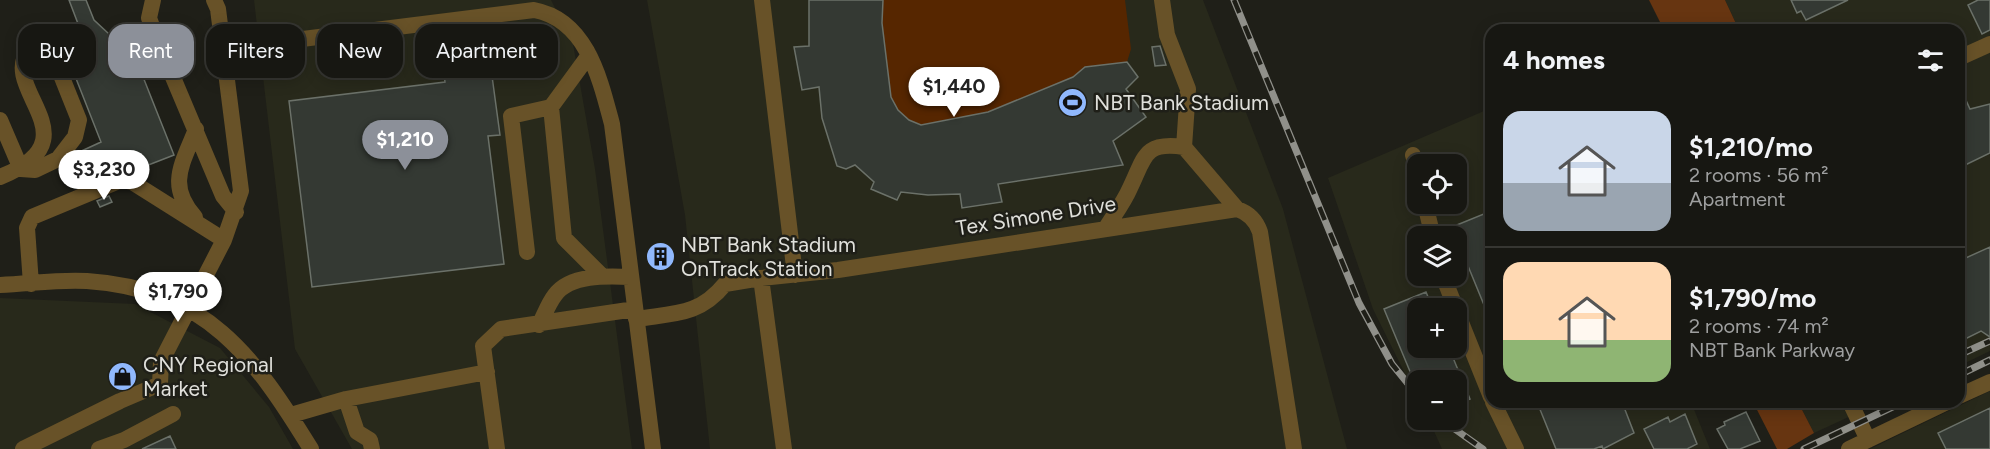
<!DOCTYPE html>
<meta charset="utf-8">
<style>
:root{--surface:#171712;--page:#20201b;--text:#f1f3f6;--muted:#9e9f9f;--line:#363632;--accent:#8c9099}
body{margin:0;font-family:Figtree,sans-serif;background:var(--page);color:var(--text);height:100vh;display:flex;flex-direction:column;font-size:22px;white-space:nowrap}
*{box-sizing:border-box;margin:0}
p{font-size:20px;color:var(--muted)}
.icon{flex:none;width:33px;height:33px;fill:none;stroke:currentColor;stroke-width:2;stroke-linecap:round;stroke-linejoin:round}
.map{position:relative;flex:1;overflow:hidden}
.drawer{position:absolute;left:1485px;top:24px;width:480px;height:384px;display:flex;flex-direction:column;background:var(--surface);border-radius:18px;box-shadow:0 3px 15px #0003,0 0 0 2px var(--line)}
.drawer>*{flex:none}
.hud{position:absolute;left:18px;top:24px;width:570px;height:54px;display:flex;gap:12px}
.fabs{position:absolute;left:1407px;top:154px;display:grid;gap:12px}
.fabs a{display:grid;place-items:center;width:60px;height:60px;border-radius:12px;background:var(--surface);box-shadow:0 3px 15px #0003,0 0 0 2px var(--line);font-size:30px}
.price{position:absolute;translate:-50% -51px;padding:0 14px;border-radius:21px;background:#fff;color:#222;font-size:20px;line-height:39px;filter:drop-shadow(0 2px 3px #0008)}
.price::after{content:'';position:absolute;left:50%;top:36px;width:18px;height:14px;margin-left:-9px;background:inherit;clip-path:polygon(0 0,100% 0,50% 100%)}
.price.selected{background:var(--accent);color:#fff}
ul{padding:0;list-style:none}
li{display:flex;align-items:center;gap:18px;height:150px;padding:0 18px}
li+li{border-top:2px solid var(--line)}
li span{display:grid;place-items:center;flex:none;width:168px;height:120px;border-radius:18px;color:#555}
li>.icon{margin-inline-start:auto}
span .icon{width:72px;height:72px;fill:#fffc;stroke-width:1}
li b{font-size:26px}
h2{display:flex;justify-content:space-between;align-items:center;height:72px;padding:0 18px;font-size:26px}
.tag{padding:0 21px;border-radius:18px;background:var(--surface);box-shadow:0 3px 15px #0003,0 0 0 2px var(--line);font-size:21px;line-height:54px}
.tag.selected{background:var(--accent);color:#fff}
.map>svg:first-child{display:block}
.built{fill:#28291b;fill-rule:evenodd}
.green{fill:#562600}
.forest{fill:#673511}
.building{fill:#343933;stroke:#6b7169;stroke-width:1.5}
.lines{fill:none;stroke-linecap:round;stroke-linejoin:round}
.minor{stroke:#685228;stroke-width:16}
.rail-casing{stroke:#90908a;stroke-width:7}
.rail{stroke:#1f1f18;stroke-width:4.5;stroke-dasharray:14;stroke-linecap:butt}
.labels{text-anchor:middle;stroke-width:5;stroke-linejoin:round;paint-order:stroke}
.poi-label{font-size:21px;fill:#e0e0db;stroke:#1f1f18;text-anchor:start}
.street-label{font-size:21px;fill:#e0e0db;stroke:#1f1f18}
</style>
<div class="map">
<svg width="1990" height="449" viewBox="0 0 1990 449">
<rect width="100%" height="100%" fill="#1f1f18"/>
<!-- built -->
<path class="built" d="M254 0H551L573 44 595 169 632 449H352L295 349Z
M647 0H1203L1283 209 1347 449H710L685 215Z
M1725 0H1990V351L1959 366V30H1739Z
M1491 108V402H1691L1710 449H1442L1429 420H1456V381H1418L1417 398 1373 309 1328 178ZM1418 165H1456V204H1418ZM1418 237H1456V276H1418ZM1418 309H1456V348H1418Z
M0 298 135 304 220 348 269 407 293 449H0Z
M1990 391V449H1870Z
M1798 402H1881L1814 433Z"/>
<!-- green -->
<path class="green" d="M883 0H1125L1131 49 1127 62 1085 67 1073 77 988 112 921 125 909 120 898 110 891 97 882 23Z"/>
<!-- forest -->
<path class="forest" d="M1649 0H1725L1739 30H1664Z
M1753 402H1798L1814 433 1787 449H1777Z"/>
<!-- building -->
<path class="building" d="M69 0H86L94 20 109 34 124 29 174 155 133 171 118 170 86 183 75 154 101 142 66 53 80 46V29Z
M809 0H883L882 23 891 97 898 110 909 120 921 125 988 112 1073 77 1085 67 1127 62 1138 77 1126 89 1146 117 1113 141 1123 165 998 184 1002 202 962 208 960 194 928 195 901 192 897 200 871 189 874 182 855 165 846 169 837 166 822 118 819 87 802 90 794 47 809 46Z
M1791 0H1848L1806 20 1801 11 1797 13Z
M1978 0H1990V30L1982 34 1968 5Z
M520 32 525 72 492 76 500 135 488 136 504 264 312 287 289 101 445 82 443 65 449 64 446 41 460 40 459 34 470 33 471 38Z
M1160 46 1166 65 1155 66 1152 47Z
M1959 85 1970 109 1990 104V153L1959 168Z
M109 196 112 202 100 207 97 201Z
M1491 211V322L1452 227Z
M1990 247V337L1981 331 1959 342V261Z
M1426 292 1433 309H1418V348H1449L1470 399 1456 404V381H1414L1384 309Z
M1537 402H1622L1634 433 1603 449 1602 446 1594 449H1556Z
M1990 408V449H1946L1938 433Z
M1746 412 1760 441 1740 449H1728L1717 429 1725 425 1724 422Z
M1685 414 1697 444 1687 449H1654L1644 429 1668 417 1670 422Z
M170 436 176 449H142Z"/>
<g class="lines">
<!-- minor -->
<path class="minor" d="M153 0 149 18 156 37 223 196 236 212
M214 0 218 9 241 191 224 240
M762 0 795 275
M1162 0 1167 35 1188 89 1184 147
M254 45 534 10C587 20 600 79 612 124L653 449
M589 55 551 107 564 238 602 276
M1959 58 1990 44
M0 120 21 169
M1413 155 1418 172
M0 177C96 139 0 91 28 51L44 49 55 60 79 120 75 137 58 159 35 170 21 169
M1425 204 1433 237
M195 217C166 185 183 163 196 129
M1106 228C1114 215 1124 202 1130 188 1145 157 1144 141 1184 147L1237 209
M527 252 511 116 551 107
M1443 276 1456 309
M0 285C29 284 59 279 87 281 206 289 254 356 311 449
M1456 310 1491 397
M636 319C674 313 699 316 725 284L761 278
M539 325C544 316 548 304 555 295 570 274 608 276 631 277
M1959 396 1990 382
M346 399 357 432 370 440 372 449
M1493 402 1516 449
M1850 402 1868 440
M291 415 346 399 487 372
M23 449 120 401 160 384 161 362 224 240 132 182 121 180 32 217 27 228 31 284
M99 449 124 440 173 414
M497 449 483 346 501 329 635 309
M784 449 761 278 838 270 1237 209C1249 213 1256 220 1260 232L1294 449
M1849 449 1947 402"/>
<defs>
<path id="rail" d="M1234 0 1359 303 1392 364 1418 396
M1959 355 1990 341
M1959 375 1990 360
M1442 420 1483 449
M1804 449 1903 402"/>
</defs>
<!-- rail casing -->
<use href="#rail" class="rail-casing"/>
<!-- rail -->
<use href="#rail" class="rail"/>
</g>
<!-- icons -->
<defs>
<symbol id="stadium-disc" viewBox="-11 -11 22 22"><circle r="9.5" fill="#90b8fd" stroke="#1f1f18"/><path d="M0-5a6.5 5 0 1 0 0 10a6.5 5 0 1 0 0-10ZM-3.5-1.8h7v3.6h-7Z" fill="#111"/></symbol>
<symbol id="building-disc" viewBox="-11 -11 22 22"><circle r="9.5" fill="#90b8fd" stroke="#1f1f18"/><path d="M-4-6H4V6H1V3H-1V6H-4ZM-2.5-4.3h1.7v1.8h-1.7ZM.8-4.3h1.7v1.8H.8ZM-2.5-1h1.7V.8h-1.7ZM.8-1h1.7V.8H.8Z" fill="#111"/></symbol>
<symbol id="shop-disc" viewBox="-11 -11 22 22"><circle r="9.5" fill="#90b8fd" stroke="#1f1f18"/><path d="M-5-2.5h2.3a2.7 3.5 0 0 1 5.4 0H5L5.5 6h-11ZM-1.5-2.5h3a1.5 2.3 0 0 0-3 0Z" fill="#111"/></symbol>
</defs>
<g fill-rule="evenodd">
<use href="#stadium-disc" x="1056" y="86" width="33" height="33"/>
<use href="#building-disc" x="644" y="240" width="33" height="33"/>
<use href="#shop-disc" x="106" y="360" width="33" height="33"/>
</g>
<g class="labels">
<!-- poi labels -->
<g class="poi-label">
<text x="1094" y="110">NBT Bank Stadium</text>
<text x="681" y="252">NBT Bank Stadium<tspan x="681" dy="24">OnTrack Station</tspan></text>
<text x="143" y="372">CNY Regional<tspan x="143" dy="24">Market</tspan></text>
</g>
<!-- street labels -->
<g class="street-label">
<text transform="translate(1036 216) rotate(-9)" y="7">Tex Simone Drive</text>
</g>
</g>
</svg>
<div class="fabs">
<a><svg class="icon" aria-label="locate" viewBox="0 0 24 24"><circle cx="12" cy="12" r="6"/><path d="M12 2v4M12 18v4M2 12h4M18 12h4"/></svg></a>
<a><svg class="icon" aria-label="layers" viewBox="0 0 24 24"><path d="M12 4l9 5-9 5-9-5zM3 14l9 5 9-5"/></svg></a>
<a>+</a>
<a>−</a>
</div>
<b class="price" style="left:954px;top:118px">$1,440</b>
<b class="price selected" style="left:405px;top:171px">$1,210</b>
<b class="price" style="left:104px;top:201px">$3,230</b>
<b class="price" style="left:178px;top:323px">$1,790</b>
<div class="hud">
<a class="tag">Buy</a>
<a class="tag selected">Rent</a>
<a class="tag">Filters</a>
<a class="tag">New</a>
<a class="tag">Apartment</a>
</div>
<section class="drawer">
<h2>4 homes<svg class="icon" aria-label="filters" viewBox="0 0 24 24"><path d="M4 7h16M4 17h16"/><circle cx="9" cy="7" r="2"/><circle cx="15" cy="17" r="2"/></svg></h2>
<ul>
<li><span style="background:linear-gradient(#c9d6e8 60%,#9aa5b1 0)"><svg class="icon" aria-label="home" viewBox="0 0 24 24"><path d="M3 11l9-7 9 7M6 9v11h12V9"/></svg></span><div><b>$1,210/mo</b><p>2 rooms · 56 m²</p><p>Apartment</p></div></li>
<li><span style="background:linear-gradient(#ffd9b3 65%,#8fb573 0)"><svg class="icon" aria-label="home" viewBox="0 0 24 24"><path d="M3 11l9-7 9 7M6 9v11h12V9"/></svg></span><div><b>$1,790/mo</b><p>2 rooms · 74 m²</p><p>NBT Bank Parkway</p></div></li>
</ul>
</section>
</div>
